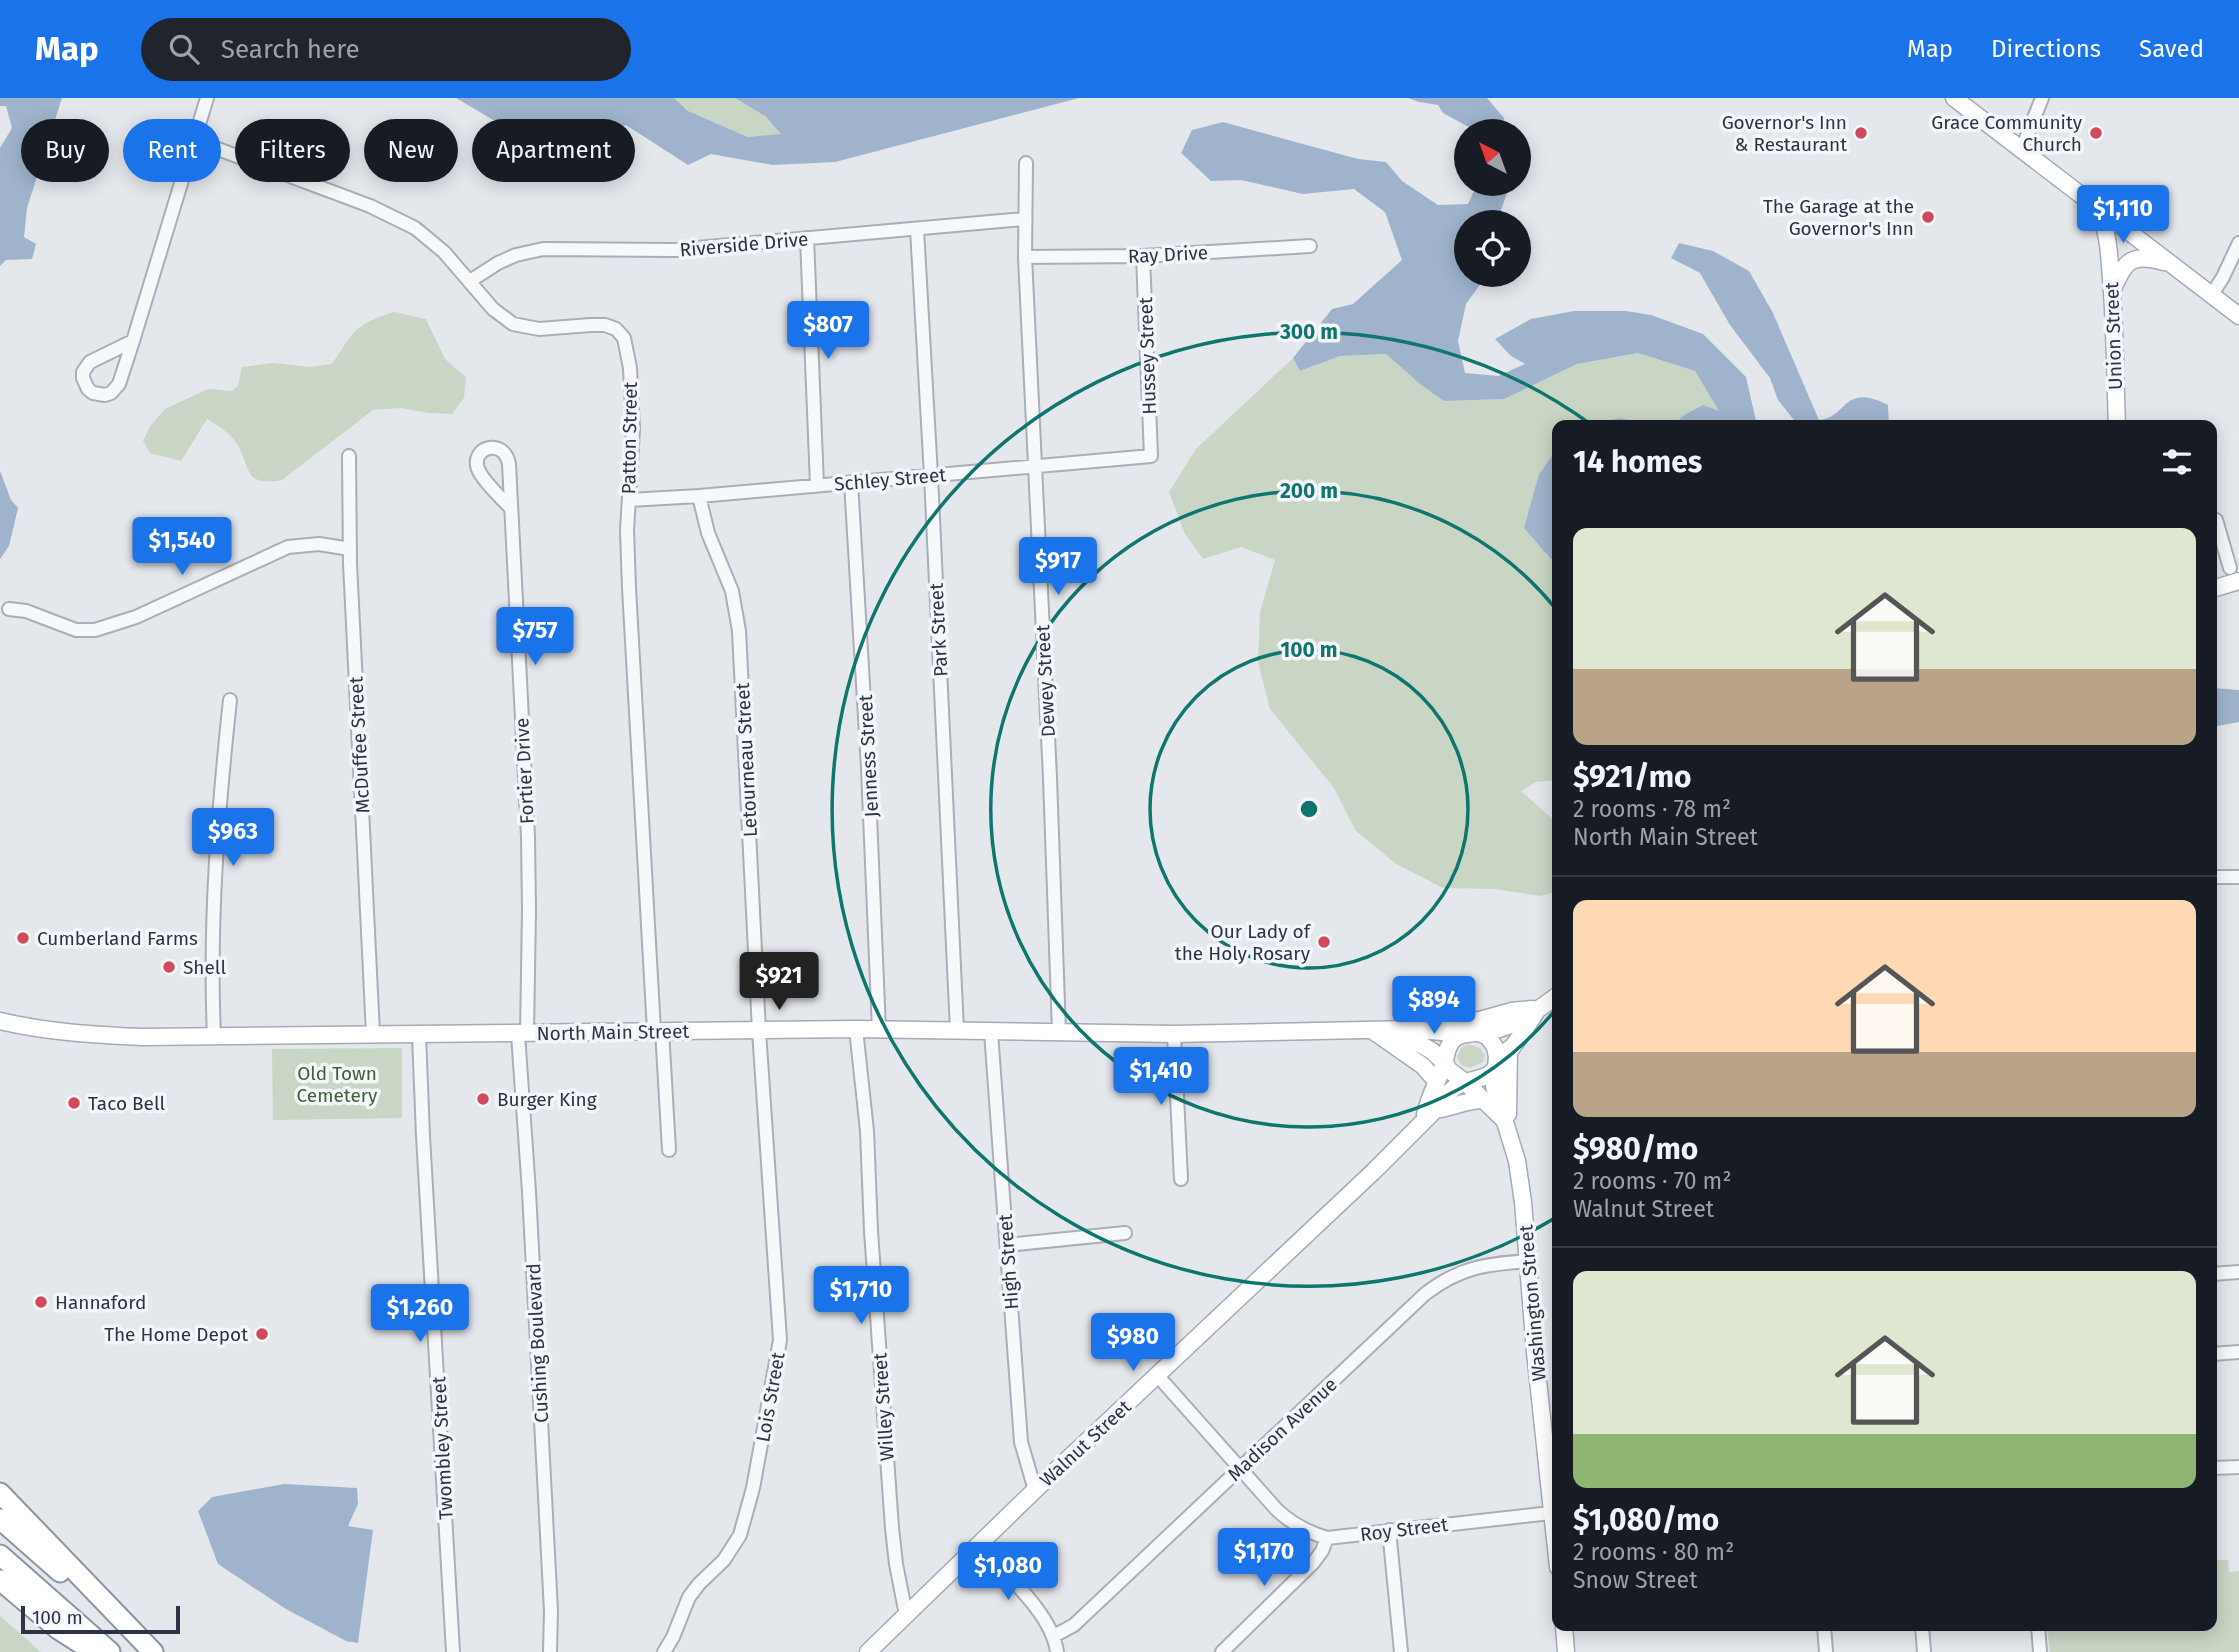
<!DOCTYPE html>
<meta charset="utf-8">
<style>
:root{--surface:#171b24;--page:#20242c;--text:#f1f3f6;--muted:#9ea1a6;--line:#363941;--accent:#1a73e8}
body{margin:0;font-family:"Fira Sans",sans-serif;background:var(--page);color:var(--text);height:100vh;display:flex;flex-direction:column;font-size:26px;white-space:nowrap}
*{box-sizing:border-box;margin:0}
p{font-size:23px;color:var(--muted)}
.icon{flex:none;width:38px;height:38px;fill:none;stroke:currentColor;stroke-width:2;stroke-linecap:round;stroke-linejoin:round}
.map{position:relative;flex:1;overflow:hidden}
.panel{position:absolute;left:1552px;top:322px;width:665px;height:1211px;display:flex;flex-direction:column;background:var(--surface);border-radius:14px;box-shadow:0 4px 18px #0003}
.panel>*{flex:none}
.hud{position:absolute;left:21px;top:21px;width:665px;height:63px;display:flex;gap:14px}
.needle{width:46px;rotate:319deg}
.controls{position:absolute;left:1454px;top:21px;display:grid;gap:14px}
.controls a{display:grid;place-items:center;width:77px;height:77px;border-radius:50%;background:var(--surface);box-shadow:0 4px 18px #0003;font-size:35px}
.scale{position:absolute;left:21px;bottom:18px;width:159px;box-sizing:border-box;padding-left:7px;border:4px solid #2b3445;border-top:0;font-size:19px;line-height:24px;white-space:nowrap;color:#2b3445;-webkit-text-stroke:5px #f4f6f9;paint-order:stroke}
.price{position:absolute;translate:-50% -60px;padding:0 16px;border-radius:7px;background:var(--accent);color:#fff;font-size:23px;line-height:46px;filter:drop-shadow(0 2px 4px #0008)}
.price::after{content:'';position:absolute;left:50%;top:42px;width:21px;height:16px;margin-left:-10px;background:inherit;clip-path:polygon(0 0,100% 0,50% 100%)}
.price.selected{background:#222;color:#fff}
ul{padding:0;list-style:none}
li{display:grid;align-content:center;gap:14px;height:371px;padding:0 21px}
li+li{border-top:2px solid var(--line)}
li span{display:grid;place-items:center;height:217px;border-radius:14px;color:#555}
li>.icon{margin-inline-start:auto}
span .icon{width:126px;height:126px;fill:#fffc;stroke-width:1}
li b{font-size:30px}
h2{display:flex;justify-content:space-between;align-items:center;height:84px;padding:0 21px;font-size:30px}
.tag{padding:0 24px;border-radius:32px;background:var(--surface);box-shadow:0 4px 18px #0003;font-size:24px;line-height:63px}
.tag.selected{background:var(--accent);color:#fff}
header{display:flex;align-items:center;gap:42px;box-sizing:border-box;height:98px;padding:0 35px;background:var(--accent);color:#fff}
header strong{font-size:33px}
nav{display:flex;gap:38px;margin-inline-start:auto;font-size:24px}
.search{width:490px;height:63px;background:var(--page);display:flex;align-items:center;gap:18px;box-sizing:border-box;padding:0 24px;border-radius:38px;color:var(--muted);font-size:26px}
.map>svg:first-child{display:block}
.green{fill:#c9d6c5}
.water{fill:#9fb4cc}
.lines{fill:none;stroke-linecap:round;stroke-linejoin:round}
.minor-casing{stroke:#a9aeb7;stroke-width:16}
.major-casing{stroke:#a3abb8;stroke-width:19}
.highway-casing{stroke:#8b94a3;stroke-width:23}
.minor{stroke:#f7f8fa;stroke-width:12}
.major{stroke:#fff;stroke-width:16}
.highway{stroke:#fff;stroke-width:19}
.ring{fill:none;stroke:#0f766e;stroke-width:3.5}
.poi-dot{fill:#d1495b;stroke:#f4f6f9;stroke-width:2.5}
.labels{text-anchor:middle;stroke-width:7;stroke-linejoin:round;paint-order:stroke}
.poi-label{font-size:19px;fill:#2b3445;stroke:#f4f6f9;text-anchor:end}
.street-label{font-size:19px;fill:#2b3445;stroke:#f4f6f9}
.park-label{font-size:19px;fill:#3f6138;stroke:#f4f6f9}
.centre{fill:#0f766e;stroke:#f4f6f9;stroke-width:3.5}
.ring-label{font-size:21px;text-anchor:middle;font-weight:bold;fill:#0f766e;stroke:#f4f6f9;stroke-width:7;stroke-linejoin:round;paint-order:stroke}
</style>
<header>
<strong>Map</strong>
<div class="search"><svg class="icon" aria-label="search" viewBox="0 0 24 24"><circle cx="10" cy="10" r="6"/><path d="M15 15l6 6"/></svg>Search here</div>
<nav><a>Map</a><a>Directions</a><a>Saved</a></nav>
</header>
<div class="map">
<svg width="2239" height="1554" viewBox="0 0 2239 1554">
<rect width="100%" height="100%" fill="#e4e7ec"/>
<!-- green -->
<path class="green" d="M674 0H735L765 18 782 37 748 39 688 13Z
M394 214 426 221 445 261 466 279 464 300 452 316 428 315 400 310 373 312 282 382C243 389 252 371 237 346 230 335 218 328 207 321L181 363 150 355 143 343 151 327 165 311 208 291 232 293 238 288 242 269 273 265 310 269 332 266C354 234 354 226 394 214Z
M1638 255 1695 273 1720 314 1684 317 1674 327H1649L1621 320 1593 325 1590 327H1558L1557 351 1539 376 1545 455 1557 468 1558 682 1536 684 1521 693 1557 725V793L1541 798 1495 791 1443 790 1396 766 1355 732 1334 690 1270 611 1258 564 1260 514 1275 462 1241 449 1203 461 1185 436 1169 394 1196 351 1293 260 1300 273 1340 258 1386 256 1421 287 1444 303 1504 301 1577 266Z
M1468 946 1480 950 1485 957 1483 964 1470 970 1461 967 1457 960 1461 950Z
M402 950V1020L273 1022 272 951Z
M2212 1462H2228L2229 1474 2239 1473V1554H2050L2047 1528H2212Z
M0 1518 41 1554H0Z"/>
<!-- water -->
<path class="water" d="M0 0H62L27 110 24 139 36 146 32 161 6 162 0 168V50L12 30 6 8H0Z
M456 0H674L688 13 748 39 781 36 765 18 735 0H1079L835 64 773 67 711 56 688 67 626 27 582 59 535 60 507 30Z
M1408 0H1487L1504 20 1506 33H1476L1443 15 1438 7 1419 4Z
M1223 24 1358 61 1386 64 1402 83 1438 107 1468 106 1477 86H1510L1497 124H1466V177H1485L1484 181 1466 206 1458 243 1465 275 1498 278 1525 266 1511 258 1495 241 1531 221 1574 213H1626L1651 217 1703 236 1746 279 1757 327H1674L1684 317 1703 307 1719 313 1695 273 1638 255 1577 266 1504 301 1444 303 1421 287 1386 256 1340 258 1300 273 1293 260 1332 211 1353 206 1402 162 1385 114 1354 91 1303 96 1241 82 1211 83 1181 55 1192 32Z
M1679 145 1713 153 1749 173 1773 215 1819 322C1848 320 1842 284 1888 307L1889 327H1798L1778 302 1770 280 1730 227 1700 175 1671 160Z
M1621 320 1649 327H1590L1593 325Z
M1557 351 1558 468H1557L1524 430 1539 376Z
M0 373 11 402 18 410 9 448 0 461Z
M2212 590 2239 592V624L2212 629Z
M284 1386 357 1390 358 1406 348 1428 373 1432 358 1545 346 1543 286 1511 218 1466 198 1413 212 1399Z"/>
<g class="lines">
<defs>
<path id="minor" d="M194 42 370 108 415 130 444 154 493 211 513 226 539 231 591 227H605L616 231 624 240 630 270 633 332 627 432 629 490 654 933
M2021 53 2042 0
M1026 65 1025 159 1050 680 1059 934
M917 131 931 378 957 933
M807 140 817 387
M1025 159 1143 158 1310 148
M470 183 498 165 516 157 543 151 675 152 1024 121
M2211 198 2223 179 2239 145
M133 243 90 264 83 274V280L88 291 93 295 105 297 111 295 119 286 133 243 207 0
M349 358 350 465 373 936
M851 384 868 670 879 932
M629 402 699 398 1151 358 1143 158
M510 409C501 400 482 382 478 371 470 349 504 339 509 366L528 739 529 812 527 936
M2212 423 2216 422 2230 470
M9 511 26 513 76 532H95L136 519 288 449 319 446 350 451
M2212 779H2239
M856 931 867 1033 871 1133 892 1430 896 1466 906 1517
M662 932 669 1052
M991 934 1021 1344 1035 1392
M518 936 529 1094 551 1513 550 1554
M1174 936 1181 1081
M419 937 423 1038 453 1554
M214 938C209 826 218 713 230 602
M1007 1147 1125 1135
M2212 1176 2239 1174
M2212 1256 2239 1254
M1157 1277 1277 1412C1292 1426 1307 1434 1327 1440L1551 1415
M2212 1370 2239 1369
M1389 1432 1401 1554
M978 1447C1004 1475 1052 1515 1057 1554
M1824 1528 1826 1554
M1922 1528 1924 1554
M2038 1528 2040 1554
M1054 1538 1074 1527 1425 1196C1460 1169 1486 1166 1528 1163
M664 1554 673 1539 689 1499 699 1486 724 1462 740 1437 753 1390 780 1242 759 933 739 533 732 493 708 435 699 398
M1222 1554 1313 1465 1322 1453 1327 1440"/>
<path id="major" d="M1954 0 2239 218
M2097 112C2109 133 2109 156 2111 180 2115 229 2115 278 2117 327
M2113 191C2125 162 2132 155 2164 164
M2212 491 2239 483
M0 923C47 934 94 937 143 939L856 931 1174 936 1411 931 1462 936
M1429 924 1480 922 1512 913 1532 911
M1395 932 1406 942 1420 946 1432 953 1445 965 1449 972 1465 984 1503 1021
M1373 933 1423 968 1436 983
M1480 935 1488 939 1495 949 1497 959 1494 988 1517 1063 1523 1104 1535 1254 1558 1469
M1435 1012C1452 1010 1465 1002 1484 1002
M1508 1016 1509 951
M1425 1017C1429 998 1438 983 1444 966 1447 957 1446 948 1454 941 1463 933 1479 936 1491 933 1514 929 1538 912 1558 897
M1564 1528 1566 1554
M868 1554 1035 1392 1373 1074 1435 1012C1441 1000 1454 987 1467 984 1474 981 1481 981 1488 977 1502 968 1528 926 1538 911"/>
<path id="highway" d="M0 1395 153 1554
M0 1421 60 1474
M0 1457 110 1554
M0 1482 58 1531 94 1554"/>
</defs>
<!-- minor casing -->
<use href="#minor" class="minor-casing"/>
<!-- major casing -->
<use href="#major" class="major-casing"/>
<!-- highway casing -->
<use href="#highway" class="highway-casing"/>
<!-- minor -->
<use href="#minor" class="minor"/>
<!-- major -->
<use href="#major" class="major"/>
<!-- highway -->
<use href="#highway" class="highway"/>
</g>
<!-- distance rings -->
<g class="ring">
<circle cx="1309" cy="711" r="159"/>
<path d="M1556 911A318 318 0 1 1 1556 511"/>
<path d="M1555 1120A477 477 0 1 1 1589 325"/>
</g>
<!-- markers -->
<g class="poi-dot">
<circle cx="1861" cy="35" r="7"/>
<circle cx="2096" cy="35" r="7"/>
<circle cx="1928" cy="119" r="7"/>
<circle cx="23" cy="840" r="7"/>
<circle cx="1324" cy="844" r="7"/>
<circle cx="169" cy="869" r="7"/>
<circle cx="483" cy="1001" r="7"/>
<circle cx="74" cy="1005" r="7"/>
<circle cx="41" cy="1204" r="7"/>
<circle cx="262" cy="1236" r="7"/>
</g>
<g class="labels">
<!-- poi labels -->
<g class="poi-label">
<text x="1847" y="31">Governor's Inn<tspan x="1847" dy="22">&amp; Restaurant</tspan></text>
<text x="2082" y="31">Grace Community<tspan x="2082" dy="22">Church</tspan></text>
<text x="1914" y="115">The Garage at the<tspan x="1914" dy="22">Governor's Inn</tspan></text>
<text x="1310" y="840">Our Lady of<tspan x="1310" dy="22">the Holy Rosary</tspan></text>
<text x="37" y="847" text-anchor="start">Cumberland Farms</text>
<text x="183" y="876" text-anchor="start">Shell</text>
<text x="497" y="1008" text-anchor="start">Burger King</text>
<text x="88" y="1012" text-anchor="start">Taco Bell</text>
<text x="55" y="1211" text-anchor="start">Hannaford</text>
<text x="248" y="1243">The Home Depot</text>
</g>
<!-- street labels -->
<g class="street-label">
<text transform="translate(744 146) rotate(-5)" y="7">Riverside Drive</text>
<text transform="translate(1168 156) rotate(-3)" y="7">Ray Drive</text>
<text transform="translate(2113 238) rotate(-92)" y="7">Union Street</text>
<text transform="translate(1147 258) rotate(-92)" y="7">Hussey Street</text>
<text transform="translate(629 340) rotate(-89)" y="7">Patton Street</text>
<text transform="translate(890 381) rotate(-5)" y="7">Schley Street</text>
<text transform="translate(938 532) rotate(-93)" y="7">Park Street</text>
<text transform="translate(1045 583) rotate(-93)" y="7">Dewey Street</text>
<text transform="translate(359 647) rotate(-93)" y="7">McDuffee Street</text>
<text transform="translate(868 658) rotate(-93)" y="7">Jenness Street</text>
<text transform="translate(746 662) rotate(-93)" y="7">Letourneau Street</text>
<text transform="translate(524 673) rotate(-93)" y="7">Fortier Drive</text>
<text transform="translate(613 934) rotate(-1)" y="7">North Main Street</text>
<text transform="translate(1008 1164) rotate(-94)" y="7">High Street</text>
<text transform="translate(1532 1205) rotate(-95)" y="7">Washington Street</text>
<text transform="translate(537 1245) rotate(-93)" y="7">Cushing Boulevard</text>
<text transform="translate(770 1299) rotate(-80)" y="7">Lois Street</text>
<text transform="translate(883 1309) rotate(-94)" y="7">Willey Street</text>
<text transform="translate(1282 1331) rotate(-43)" y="7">Madison Avenue</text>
<text transform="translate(1085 1345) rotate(-43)" y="7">Walnut Street</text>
<text transform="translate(442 1350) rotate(-93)" y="7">Twombley Street</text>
<text transform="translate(1404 1431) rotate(-7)" y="7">Roy Street</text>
</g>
<!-- park labels -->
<g class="park-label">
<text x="337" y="982">Old Town<tspan x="337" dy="22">Cemetery</tspan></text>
</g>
</g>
<circle cx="1309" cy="711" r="10" class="centre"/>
<g class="ring-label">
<text x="1309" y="241">300 m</text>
<text x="1309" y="400">200 m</text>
<text x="1309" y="559">100 m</text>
</g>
</svg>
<div class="controls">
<a><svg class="needle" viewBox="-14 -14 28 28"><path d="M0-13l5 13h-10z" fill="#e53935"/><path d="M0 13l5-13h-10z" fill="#9ea1a6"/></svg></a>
<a><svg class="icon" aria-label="locate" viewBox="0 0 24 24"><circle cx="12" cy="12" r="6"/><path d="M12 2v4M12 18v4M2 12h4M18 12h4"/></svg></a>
</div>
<div class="scale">100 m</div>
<b class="price" style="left:2123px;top:147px">$1,110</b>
<b class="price" style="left:828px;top:263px">$807</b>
<b class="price" style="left:182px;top:479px">$1,540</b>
<b class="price" style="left:1058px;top:499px">$917</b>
<b class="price" style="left:535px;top:569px">$757</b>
<b class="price" style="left:233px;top:770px">$963</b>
<b class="price selected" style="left:779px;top:914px">$921</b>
<b class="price" style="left:1434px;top:938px">$894</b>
<b class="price" style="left:1161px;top:1009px">$1,410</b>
<b class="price" style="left:861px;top:1228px">$1,710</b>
<b class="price" style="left:420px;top:1246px">$1,260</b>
<b class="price" style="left:1133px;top:1275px">$980</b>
<b class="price" style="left:1264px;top:1490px">$1,170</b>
<b class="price" style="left:1008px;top:1504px">$1,080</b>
<div class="hud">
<a class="tag">Buy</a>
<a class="tag selected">Rent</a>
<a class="tag">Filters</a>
<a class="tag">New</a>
<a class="tag">Apartment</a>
</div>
<section class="panel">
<h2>14 homes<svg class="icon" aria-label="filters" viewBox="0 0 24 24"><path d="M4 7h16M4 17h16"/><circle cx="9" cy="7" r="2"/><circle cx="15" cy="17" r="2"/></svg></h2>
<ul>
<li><span style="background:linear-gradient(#dfe7d0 65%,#b9a48a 0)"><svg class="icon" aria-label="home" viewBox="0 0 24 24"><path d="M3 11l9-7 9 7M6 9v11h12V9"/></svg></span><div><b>$921/mo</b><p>2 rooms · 78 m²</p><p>North Main Street</p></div></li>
<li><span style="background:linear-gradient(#ffd9b3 70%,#b9a48a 0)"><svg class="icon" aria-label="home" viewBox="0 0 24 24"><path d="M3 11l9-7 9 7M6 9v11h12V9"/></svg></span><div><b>$980/mo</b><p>2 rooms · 70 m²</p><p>Walnut Street</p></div></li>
<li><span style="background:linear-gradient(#dfe7d0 75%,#8fb573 0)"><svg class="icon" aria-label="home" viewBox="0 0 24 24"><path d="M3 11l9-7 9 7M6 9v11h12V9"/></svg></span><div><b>$1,080/mo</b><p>2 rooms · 80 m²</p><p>Snow Street</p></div></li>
</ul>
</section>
</div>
